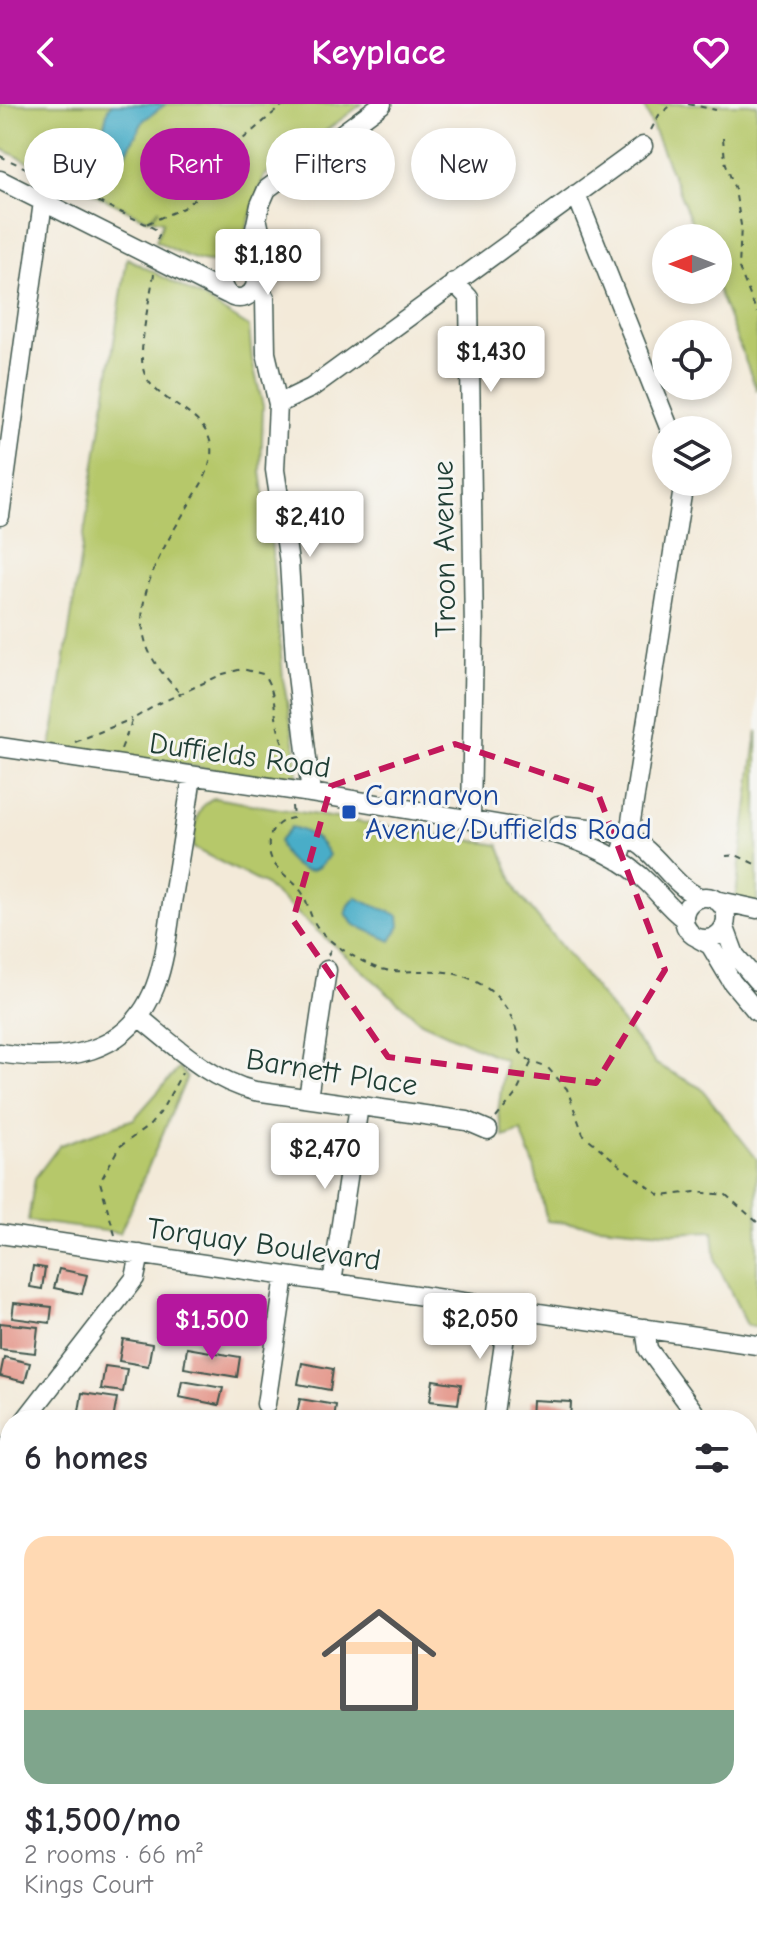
<!DOCTYPE html>
<meta charset="utf-8">
<style>
:root{--surface:#fff;--page:#f7f7f7;--text:#2b2b33;--muted:#7c7c81;--accent:#b5179e}
body{margin:0;font-family:"Comic Neue",sans-serif;background:var(--page);color:var(--text);height:100vh;display:flex;flex-direction:column;font-size:30px;white-space:nowrap}
*{box-sizing:border-box;margin:0}
p{font-size:26px;color:var(--muted)}
.icon{flex:none;width:44px;height:44px;fill:none;stroke:currentColor;stroke-width:2;stroke-linecap:round;stroke-linejoin:round}
.map{position:relative;flex:1;overflow:hidden}
.drawer{position:absolute;left:0px;top:1306px;width:758px;height:538px;display:flex;flex-direction:column;background:var(--surface);border-radius:32px 32px 0 0;box-shadow:0 4px 12px #0003}
.drawer>*{flex:none}
.hud{position:absolute;left:24px;top:24px;width:710px;height:72px;display:flex;gap:16px}
.needle{width:52px;rotate:270deg}
.tools{position:absolute;left:652px;top:120px;display:grid;gap:16px}
.tools a{display:grid;place-items:center;width:80px;height:80px;border-radius:50%;background:var(--surface);box-shadow:0 4px 12px #0003;font-size:40px}
.price{position:absolute;translate:-50% -68px;padding:0 18px;border-radius:8px;background:#fff;color:#222;font-size:26px;line-height:52px;filter:drop-shadow(0 2px 4px #0008)}
.price::after{content:'';position:absolute;left:50%;top:48px;width:24px;height:18px;margin-left:-12px;background:inherit;clip-path:polygon(0 0,100% 0,50% 100%)}
.price.on{background:var(--accent);color:#fff}
ul{padding:0;list-style:none}
li{display:grid;align-content:center;gap:16px;height:424px;padding:0 24px}
li span{display:grid;place-items:center;height:248px;border-radius:24px;color:#555}
li>.icon{margin-inline-start:auto}
span .icon{width:144px;height:144px;fill:#fffc;stroke-width:1}
li b{font-size:34px}
h2{display:flex;justify-content:space-between;align-items:center;height:96px;padding:0 24px;font-size:34px}
.tag{padding:0 28px;border-radius:36px;background:var(--surface);box-shadow:0 4px 12px #0003;font-size:28px;line-height:72px}
.tag.on{background:var(--accent);color:#fff}
header{display:flex;justify-content:space-between;align-items:center;height:104px;padding:0 24px;background:var(--accent);color:#fff;font-size:36px;font-weight:800}
.map>svg:first-child{display:block}
.green{fill:#b6c86b;stroke:#6a8250;stroke-width:2}
.water{fill:#49adc8;stroke:#34757e;stroke-width:2}
.building{fill:#e39184}
.lines{fill:none;stroke-linecap:round;stroke-linejoin:round}
.minor-casing{stroke:#3f574d;stroke-width:21}
.path{stroke:#3f574d;stroke-width:2;stroke-dasharray:6 6;stroke-linecap:butt}
.minor{stroke:#fff;stroke-width:18}
.marked{fill:none;stroke:#c2185b;stroke-width:6;stroke-dasharray:16 10;stroke-linejoin:round}
.transit-dot{fill:#1a4fb4;stroke:#f6f6f2;stroke-width:3}
.labels{text-anchor:middle;stroke-width:6;stroke-linejoin:round;paint-order:stroke}
.street-label{font-size:30px;fill:#1f3d34;stroke:#f6f6f2}
.transit-label{font-size:30px;fill:#164399;stroke:#f6f6f2;text-anchor:start}
</style>
<header><svg class="icon" aria-label="back" viewBox="0 0 24 24"><path d="M15 5l-7 7 7 7"/></svg>Keyplace<svg class="icon" aria-label="heart" viewBox="0 0 24 24"><path d="M12 20l-8-8c-3-5 5-10 8-4 3-6 11-1 8 4z"/></svg></header>
<div class="map">
<svg width="757" height="1843" viewBox="0 0 757 1843">
<rect width="100%" height="100%" fill="#f6f6f2"/>
<filter id="ink" filterUnits="userSpaceOnUse"><feTurbulence type="fractalNoise" baseFrequency=".0125" numOctaves="2"/><feDisplacementMap in="SourceGraphic" scale="16" xChannelSelector="R" yChannelSelector="G"/><feConvolveMatrix kernelMatrix="1 2 1 2 8 2 1 2 1" color-interpolation-filters="sRGB"/></filter>
<filter id="wash" filterUnits="userSpaceOnUse"><feTurbulence type="fractalNoise" baseFrequency=".006" numOctaves="4" result="noise"/><feDisplacementMap in="SourceGraphic" scale="32" xChannelSelector="R" yChannelSelector="G"/><feGaussianBlur stdDeviation="1.8" result="paint"/><feColorMatrix in="noise" values="0 0 0 0 0 0 0 0 0 0 0 0 0 0 0 0 0 1.4 0 .05"/><feComposite in="paint" operator="in"/></filter>
<g filter="url(#wash)">
<rect width="100%" height="100%" fill="#f3ead9"/>
<!-- green -->
<path class="green" d="M0 0H362L264 72 237 152C208 168 183 150 156 137L163 117 151 115 159 105 148 116 0 44Z
M643 0H757V287L718 186V134H698Z
M127 154 201 193 249 223 252 256 263 302 261 368 271 436 283 574 296 648 298 677 51 643Z
M757 627V805L735 798Z
M214 694 499 741 518 789 656 960 701 984 757 1055V1223L747 1221 716 1158 713 1127 674 1129 547 1117 534 1062 521 1027 504 1033 498 1009 505 956 421 918 264 780 193 744C196 725 194 701 214 694Z
M179 964 187 973 120 1129 28 1117 35 1074 60 1041 134 1015Z"/>
<!-- water -->
<path class="water" d="M112 0H166L144 16 118 64 107 71 95 58 108 5Z
M291 723C308 727 321 735 329 751 325 756 322 762 315 765 299 772 281 751 279 737Z
M356 793C369 802 385 804 399 812L400 822 391 837 355 821 346 811 349 801Z"/>
<g id="blocks">
<!-- building -->
<path class="building" d="M33 1162 45 1164 42 1185 30 1183Z
M59 1165 87 1171 82 1190 54 1184Z
M14 1199 52 1203 50 1219 12 1214Z
M0 1219 38 1223 35 1249 0 1245Z
M123 1235 152 1240 148 1262 119 1257Z
M187 1244 240 1253 237 1273 184 1264Z
M4 1253 30 1259 25 1278 0 1272Z
M302 1259 333 1265 330 1286 298 1280Z
M105 1262 127 1265 123 1288 101 1285Z
M433 1276 461 1280 458 1300 430 1297Z
M182 1277 223 1284 219 1301 179 1293Z
M82 1289 117 1294 113 1316 78 1314Z
M300 1295 336 1301 334 1316 296 1313Z
M532 1296 571 1298 570 1316H531Z
M0 1426 10 1427V1453L7 1460 0 1459Z
M0 1466 10 1467 8 1495 0 1494Z"/>
</g>
</g>
<g filter="url(#ink)">
<use href="#blocks" fill-opacity="0" stroke="#3f574d" stroke-width="2"/>
<g class="lines">
<defs>
<path id="minor" d="M0 76 227 190
M576 90 670 326
M222 177a17 17 0 1 1 34 0a17 17 0 1 1-34 0Z
M238 160 253 134 260 101 267 85 382 0
M256 175 265 150 258 118
M256 178 265 194 266 249 278 300 275 366 289 458 295 554 311 689
M454 178 469 194 474 528 471 716
M278 300 311 284 643 42
M0 412 43 98
M0 643 311 689 556 730C589 740 624 754 649 780 661 792 670 805 684 815
M558 721C585 723 622 725 643 743 664 760 675 782 700 794
M619 757 631 717 684 378
M684 814a21 21 0 1 1 42 0a21 21 0 1 1-42 0Z
M715 796 757 805
M725 824 735 851 757 877
M699 835 710 841 732 878 757 908
M139 913C176 943 208 975 255 987L467 1017 488 1026
M0 949C64 959 128 952 155 883 165 857 168 827 172 799 179 757 186 714 192 672
M308 994 327 866
M0 1130 757 1241
M332 1179 359 1002
M645 1224 648 1245 700 1316
M266 1300 285 1172
M25 1316 135 1174 140 1150
M493 1316 509 1204
M0 1362 10 1340
M748 1381 757 1394
M0 1397 10 1398
M748 1506 757 1507
M0 1616 10 1619
M753 1682 757 1683
M0 1797 10 1798
M118 1834 134 1843
M583 1834 585 1843
M419 1843 420 1834
M743 1843 757 1833"/>
</defs>
<!-- minor casing -->
<use href="#minor" class="minor-casing"/>
<!-- path -->
<path class="path" d="M688 0 716 6
M651 26 659 11 673 0
M723 34 725 57 735 86 741 121 739 164 757 209
M0 52 146 120
M157 136 159 132 155 125 146 120 183 104 197 93 236 41 284 0
M154 170C150 193 137 248 144 268 158 308 235 308 204 375 180 419 130 483 145 536 150 556 165 573 179 588
M75 638 132 615
M121 645 133 615 158 600 223 570 242 565 263 570C277 589 273 606 279 628 282 638 287 649 291 659
M292 702 293 714C278 716 267 728 269 744 270 765 290 772 301 787 308 797 309 811 316 821 327 838 352 852 370 861 390 871 414 866 437 867 483 870 518 901 520 948L531 958 548 964 567 985 583 1030 623 1064 661 1092 695 1088 726 1091 757 1118
M726 752 736 751 757 761
M328 851 334 839
M496 1014 516 990 531 959
M115 1131 100 1078 119 1043 149 1022 160 1009 182 969"/>
<!-- minor -->
<use href="#minor" class="minor"/>
</g>
</g>
<!-- marked area -->
<path class="marked" d="M455 640 597 687 665 866 596 979 388 953 293 816 331 682Z"/>
<!-- markers -->
<rect class="transit-dot" x="341" y="700" width="16" height="16" rx="4"/>
<g class="labels">
<!-- street labels -->
<g class="street-label">
<text transform="translate(444 445) rotate(-91)" y="10">Troon Avenue</text>
<text transform="translate(240 651) rotate(8)" y="10">Duffields Road</text>
<text transform="translate(332 968) rotate(9)" y="10">Barnett Place</text>
<text transform="translate(264 1140) rotate(8)" y="10">Torquay Boulevard</text>
</g>
<!-- transit labels -->
<g class="transit-label">
<text x="365" y="701">Carnarvon<tspan x="365" dy="34">Avenue/Duffields Road</tspan></text>
</g>
</g>
</svg>
<div class="tools">
<a><svg class="needle" viewBox="-14 -14 28 28"><path d="M0-13l5 13h-10z" fill="#e53935"/><path d="M0 13l5-13h-10z" fill="#7c7c81"/></svg></a>
<a><svg class="icon" aria-label="locate" viewBox="0 0 24 24"><circle cx="12" cy="12" r="6"/><path d="M12 2v4M12 18v4M2 12h4M18 12h4"/></svg></a>
<a><svg class="icon" aria-label="layers" viewBox="0 0 24 24"><path d="M12 4l9 5-9 5-9-5zM3 14l9 5 9-5"/></svg></a>
</div>
<b class="price" style="left:268px;top:193px">$1,180</b>
<b class="price" style="left:491px;top:290px">$1,430</b>
<b class="price" style="left:310px;top:455px">$2,410</b>
<b class="price" style="left:325px;top:1087px">$2,470</b>
<b class="price" style="left:480px;top:1257px">$2,050</b>
<b class="price on" style="left:212px;top:1258px">$1,500</b>
<div class="hud">
<a class="tag">Buy</a>
<a class="tag on">Rent</a>
<a class="tag">Filters</a>
<a class="tag">New</a>
</div>
<section class="drawer">
<h2>6 homes<svg class="icon" aria-label="filters" viewBox="0 0 24 24"><path d="M4 7h16M4 17h16"/><circle cx="9" cy="7" r="2"/><circle cx="15" cy="17" r="2"/></svg></h2>
<ul>
<li><span style="background:linear-gradient(#ffd9b3 70%,#7fa58c 0)"><svg class="icon" aria-label="home" viewBox="0 0 24 24"><path d="M3 11l9-7 9 7M6 9v11h12V9"/></svg></span><div><b>$1,500/mo</b><p>2 rooms · 66 m²</p><p>Kings Court</p></div></li>
</ul>
</section>
</div>
